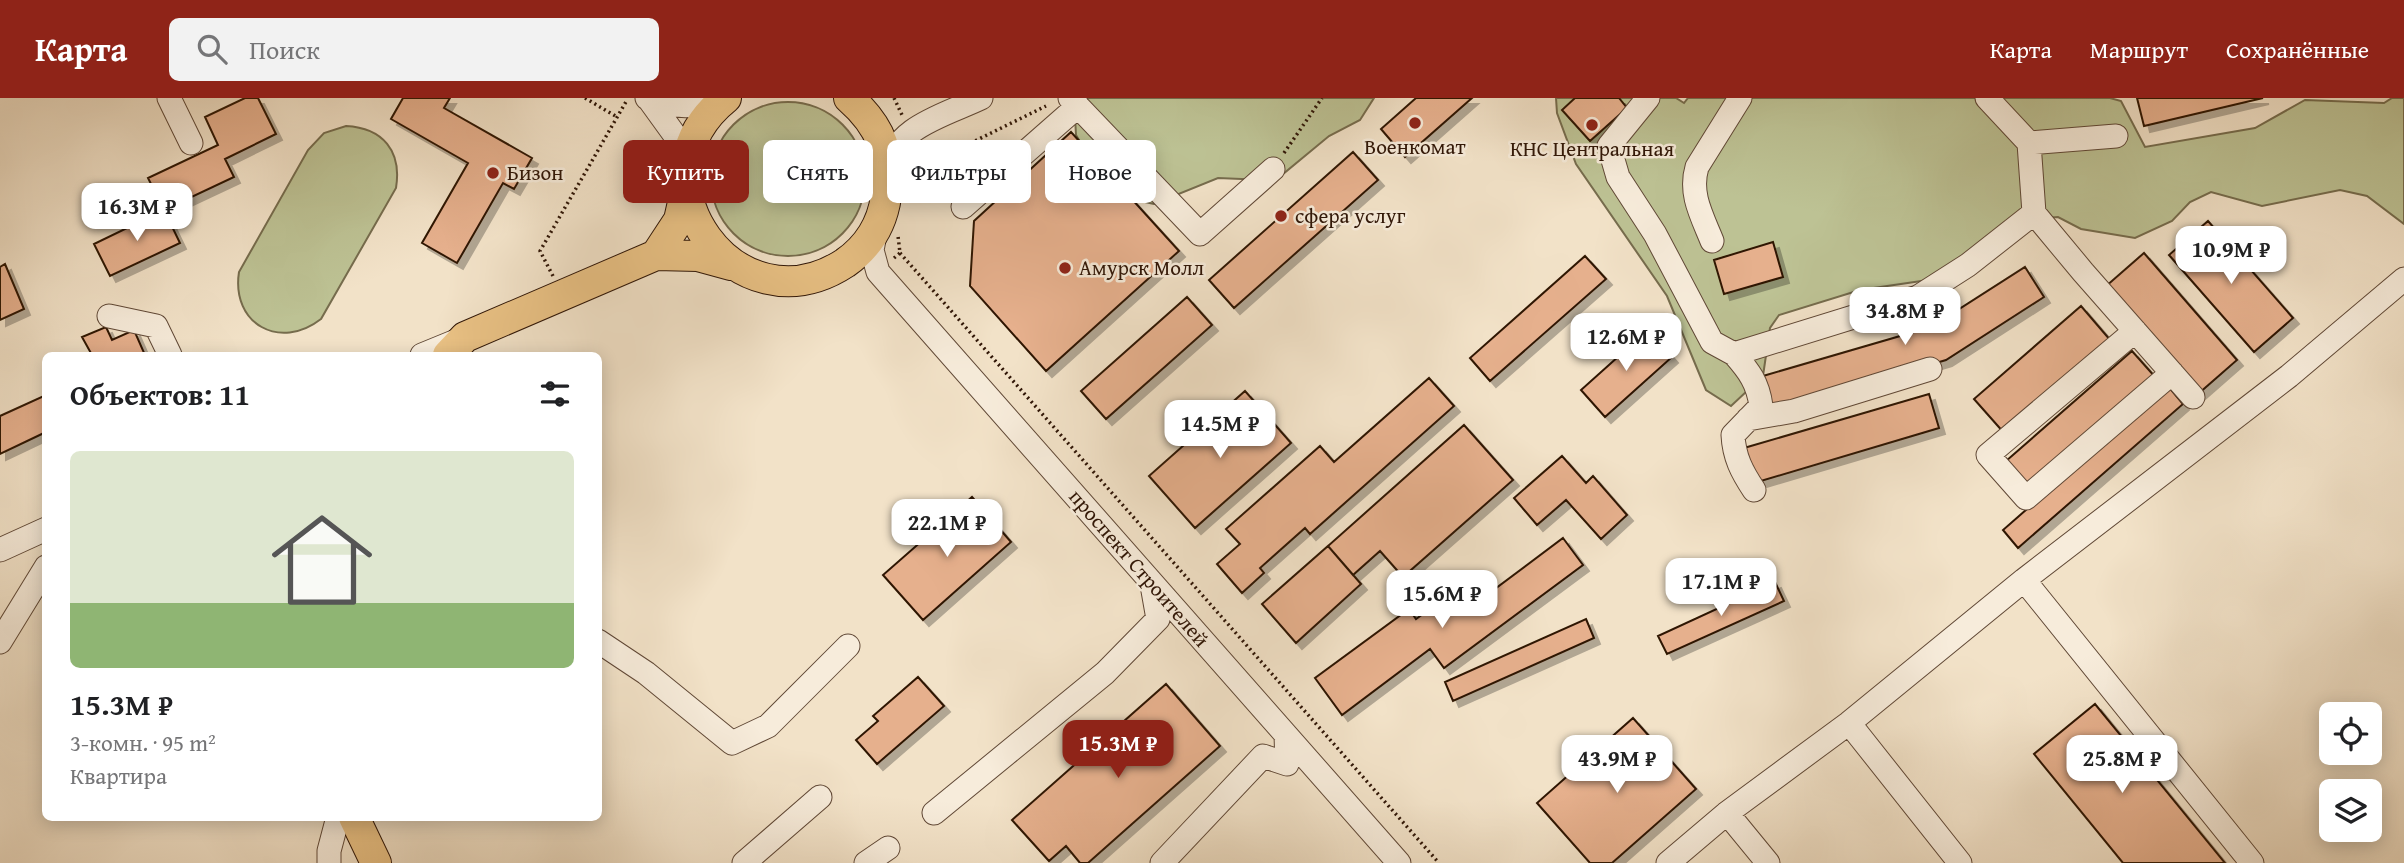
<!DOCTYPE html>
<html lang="ru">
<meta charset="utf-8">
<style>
:root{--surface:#fff;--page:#f2f2f2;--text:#202124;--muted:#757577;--accent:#8f2418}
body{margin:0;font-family:"Gentium Book Plus",serif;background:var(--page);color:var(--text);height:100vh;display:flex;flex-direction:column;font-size:26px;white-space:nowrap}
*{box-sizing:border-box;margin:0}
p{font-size:23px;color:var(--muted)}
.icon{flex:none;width:38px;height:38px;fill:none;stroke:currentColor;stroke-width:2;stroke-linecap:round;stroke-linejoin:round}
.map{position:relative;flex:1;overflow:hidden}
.drawer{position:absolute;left:42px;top:254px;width:560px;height:469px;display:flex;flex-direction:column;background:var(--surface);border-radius:10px;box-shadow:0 4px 18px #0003}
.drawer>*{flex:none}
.guide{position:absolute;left:623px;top:42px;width:665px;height:63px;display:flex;gap:14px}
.fabs{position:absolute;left:2319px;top:604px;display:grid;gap:14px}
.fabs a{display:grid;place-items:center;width:63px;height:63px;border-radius:10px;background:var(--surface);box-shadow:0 4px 18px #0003;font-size:35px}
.price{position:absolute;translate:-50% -60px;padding:0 16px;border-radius:14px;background:#fff;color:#222;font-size:23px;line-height:46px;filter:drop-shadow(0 2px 4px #0008)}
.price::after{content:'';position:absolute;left:50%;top:42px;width:21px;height:16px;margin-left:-10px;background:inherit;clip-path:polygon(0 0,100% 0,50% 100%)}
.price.active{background:var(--accent);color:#fff}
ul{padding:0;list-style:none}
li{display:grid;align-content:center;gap:14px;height:371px;padding:0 28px}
li span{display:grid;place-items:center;height:217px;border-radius:10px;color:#555}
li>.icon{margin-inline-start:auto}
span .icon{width:126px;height:126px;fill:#fffc;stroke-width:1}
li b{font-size:30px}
h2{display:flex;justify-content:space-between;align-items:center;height:84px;padding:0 28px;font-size:30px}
.chip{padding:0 24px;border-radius:10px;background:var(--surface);box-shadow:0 4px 18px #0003;font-size:24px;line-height:63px}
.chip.active{background:var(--accent);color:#fff}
header{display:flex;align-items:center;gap:42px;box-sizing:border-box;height:98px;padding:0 35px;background:var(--accent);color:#fff}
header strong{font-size:33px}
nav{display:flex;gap:38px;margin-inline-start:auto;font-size:24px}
.search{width:490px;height:63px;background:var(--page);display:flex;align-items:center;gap:18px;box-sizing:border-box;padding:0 24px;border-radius:10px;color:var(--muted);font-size:26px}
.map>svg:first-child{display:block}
.green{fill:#bdc294;stroke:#766c4d;stroke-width:2}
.building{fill:#e6b08d;stroke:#2f1506;stroke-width:2;filter:url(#shadow)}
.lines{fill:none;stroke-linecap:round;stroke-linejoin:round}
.minor-casing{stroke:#604836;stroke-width:25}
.major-casing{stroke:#2f1506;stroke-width:32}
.path{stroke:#2f1506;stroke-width:3.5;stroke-dasharray:2 3.5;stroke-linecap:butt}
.minor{stroke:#f7ecdb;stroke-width:23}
.major{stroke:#e9c184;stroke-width:30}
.poi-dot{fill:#8f2418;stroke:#f7ecdb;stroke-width:2.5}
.labels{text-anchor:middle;stroke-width:5;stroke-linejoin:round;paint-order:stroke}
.poi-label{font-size:21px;fill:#2f1506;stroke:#f7ecdb;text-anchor:start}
.street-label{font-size:21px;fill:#2f1506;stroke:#f7ecdb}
</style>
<header>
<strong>Карта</strong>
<div class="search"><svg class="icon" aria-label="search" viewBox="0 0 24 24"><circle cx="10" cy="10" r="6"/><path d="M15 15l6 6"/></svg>Поиск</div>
<nav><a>Карта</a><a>Маршрут</a><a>Сохранённые</a></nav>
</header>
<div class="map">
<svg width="2404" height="765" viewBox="0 0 2404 765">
<defs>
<filter id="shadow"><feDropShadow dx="6" dy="6" stdDeviation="0" flood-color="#0004"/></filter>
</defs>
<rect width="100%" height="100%" fill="#f2e2c8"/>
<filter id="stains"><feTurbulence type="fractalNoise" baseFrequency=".00286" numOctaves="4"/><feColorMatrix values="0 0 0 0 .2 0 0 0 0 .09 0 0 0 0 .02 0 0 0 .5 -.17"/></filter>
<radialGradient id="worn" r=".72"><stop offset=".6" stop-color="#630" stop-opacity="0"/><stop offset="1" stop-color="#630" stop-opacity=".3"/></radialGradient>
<!-- green -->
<path class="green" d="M1074 0H1374L1360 22 1329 38 1283 76 1265 82 1218 80 1154 106 1126 100 1105 87 1076 37Z
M1556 0H1676L1684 5 1688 0H2110L2121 3 2145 49 2255 30 2305 2 2384 5 2392 0H2404V126L2367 98 2340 92 2262 108 2211 94 2190 104 2172 123 2135 140 2081 131 2058 119 2020 122 1962 177 1860 192 1779 217 1770 230 1763 278 1731 308 1706 292 1667 198 1576 66 1557 15Z
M711 81a77 77 0 1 1 154 0a77 77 0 1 1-154 0Z
M346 28C383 30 402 53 396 90L321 221C280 253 231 226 239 174L308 52 324 35Z"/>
<!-- building -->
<path class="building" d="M245 0H258L276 36 225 61 234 79 164 112 148 80 218 47 205 19Z
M403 0H450L444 10 532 60 514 91 503 85 457 165 422 145 468 65 391 21Z
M1416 0H1472L1405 59 1381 31Z
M1575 0H1619L1627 10 1590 43 1562 12Z
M2137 0H2263L2144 28Z
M1071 34 1179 153 1046 273 970 188 974 123Z
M1353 54 1378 82 1234 210 1209 182Z
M164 112 180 145 110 178 94 146Z
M2208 123 2293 220 2254 254 2169 157Z
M1773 144 1783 179 1724 196 1714 162Z
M2144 155 2237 262 2198 296 2105 189Z
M1585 158 1606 181 1490 283 1470 260Z
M5 166 24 211 0 222V169Z
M2025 169 2044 199 1946 262 1774 313 1763 278 1931 229Z
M1187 199 1212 227 1106 321 1081 293Z
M2081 208 2111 243 2005 336 1974 301Z
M106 229 112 242 134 232 145 257H92L82 239Z
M1648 232 1672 259 1605 319 1581 292Z
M2132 253 2156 280 2030 390 2006 363Z
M1429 280 1454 308 1310 436 1305 430 1260 470 1264 475 1242 495 1217 466 1240 446 1226 431 1320 348 1334 364Z
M2168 288 2183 306 2018 450 2003 432Z
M1245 293 1291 345 1195 430 1149 378Z
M1929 296 1939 330 1754 385 1744 350Z
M46 297V334L0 356V318Z
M1464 327 1513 382 1403 479 1380 453 1353 477 1328 448Z
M1562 358 1586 385 1593 378 1627 417 1601 441 1566 402 1537 427 1514 400Z
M972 399 1011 444 923 522 883 477Z
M1563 440 1583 467 1444 570 1430 551 1342 617 1315 580 1409 511 1416 521 1450 496 1464 514Z
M1328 448 1361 486 1296 545 1262 506Z
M1775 484 1784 503 1667 556 1658 538Z
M1586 521 1594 540 1453 603 1445 584Z
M918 579 944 608 877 666 856 642 878 623 873 618Z
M1166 586 1220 648 1088 765H1080L1066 748 1049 763 1012 722Z
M2095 606 2225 765H2123L2034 656Z
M1633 620 1696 691 1612 765H1590L1537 705Z"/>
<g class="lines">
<defs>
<path id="minor" d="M169 0 191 45
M647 0C674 10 697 10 724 2
M648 0 674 36 685 74
M1070 0 1200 136 1273 71
M1648 0 1609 48 1618 79 1655 136 1712 244 1734 256 1918 199 1968 167 2034 115
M1987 0 2029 45 2034 115 2083 174 2193 299
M2029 45 2116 38
M889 74C889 30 948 16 981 0
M963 109 1078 8
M876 132 872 152 878 174 1399 765
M1712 143C1702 118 1689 96 1697 69L1740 0
M109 218 156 228 170 257
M2135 233 1988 357 2026 400 2172 275
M1734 256C1749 273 1758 285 1761 308L1733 337C1734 359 1742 374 1754 392
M422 257 461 241
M1748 321 1794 313 1930 271
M0 452 46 431
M2024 482 2252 765
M598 543 646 575 732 645 768 628 848 548
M0 544 46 469
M1849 625 1960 765
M934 715 1105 575 1158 521 1152 487
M1727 715 1768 765
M329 765V753L338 719
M744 765 820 699
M866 765 888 750
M1162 765 1263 658 1287 666 1286 637
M1668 765 1727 715 1849 625 2024 482 2289 278 2404 181"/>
<path id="major" d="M726 0C624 82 737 236 845 165 868 149 882 126 886 99 892 57 881 28 849 0
M656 157 698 158 731 167
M448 257 465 239 656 157 679 122 686 91
M354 719 376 765"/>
</defs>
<!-- minor casing -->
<use href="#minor" class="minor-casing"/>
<!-- major casing -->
<use href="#major" class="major-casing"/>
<!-- path -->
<path class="path" d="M585 0 617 19
M894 0 903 19
M1284 55 1322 0
M926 67 1046 8
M911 86 926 67 918 51
M900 155 1439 765
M894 160 900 155 898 138
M553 178 540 153 627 2"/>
<!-- minor -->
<use href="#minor" class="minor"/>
<!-- major -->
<use href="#major" class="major"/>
</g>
<!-- markers -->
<g class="poi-dot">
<circle cx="1415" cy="25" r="7"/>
<circle cx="1592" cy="27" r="7"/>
<circle cx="493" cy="75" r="7"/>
<circle cx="1281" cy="118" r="7"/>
<circle cx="1065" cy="170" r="7"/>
</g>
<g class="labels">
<!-- poi labels -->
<g class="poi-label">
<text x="1415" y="56" text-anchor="middle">Военкомат</text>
<text x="1592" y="58" text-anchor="middle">КНС Центральная</text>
<text x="507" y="82">Бизон</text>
<text x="1295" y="125">сфера услуг</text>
<text x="1079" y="177">Амурск Молл</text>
</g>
<!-- street labels -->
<g class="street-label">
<text transform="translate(1139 470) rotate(49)" y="7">проспект Строителей</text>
</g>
</g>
<rect width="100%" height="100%" filter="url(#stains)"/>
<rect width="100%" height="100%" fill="url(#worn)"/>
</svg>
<div class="fabs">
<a><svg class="icon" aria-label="locate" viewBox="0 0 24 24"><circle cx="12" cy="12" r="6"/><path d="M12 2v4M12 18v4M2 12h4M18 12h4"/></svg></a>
<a><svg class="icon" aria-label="layers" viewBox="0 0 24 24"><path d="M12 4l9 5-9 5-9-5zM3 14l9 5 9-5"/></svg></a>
</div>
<b class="price" style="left:137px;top:145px">16.3M ₽</b>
<b class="price" style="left:2231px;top:188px">10.9M ₽</b>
<b class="price" style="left:1905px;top:249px">34.8M ₽</b>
<b class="price" style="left:1626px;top:275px">12.6M ₽</b>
<b class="price" style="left:1220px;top:362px">14.5M ₽</b>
<b class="price" style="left:947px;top:461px">22.1M ₽</b>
<b class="price" style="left:1721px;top:520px">17.1M ₽</b>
<b class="price" style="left:1442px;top:532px">15.6M ₽</b>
<b class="price active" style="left:1118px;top:682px">15.3M ₽</b>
<b class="price" style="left:1617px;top:697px">43.9M ₽</b>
<b class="price" style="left:2122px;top:697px">25.8M ₽</b>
<div class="guide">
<a class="chip active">Купить</a>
<a class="chip">Снять</a>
<a class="chip">Фильтры</a>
<a class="chip">Новое</a>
</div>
<section class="drawer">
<h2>Объектов: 11<svg class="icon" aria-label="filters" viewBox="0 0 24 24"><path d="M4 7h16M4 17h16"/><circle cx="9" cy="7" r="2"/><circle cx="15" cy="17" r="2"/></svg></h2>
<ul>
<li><span style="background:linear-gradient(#dfe7d0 70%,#8fb573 0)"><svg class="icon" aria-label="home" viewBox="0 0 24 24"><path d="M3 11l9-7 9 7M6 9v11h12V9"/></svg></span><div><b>15.3M ₽</b><p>3-комн. · 95 m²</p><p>Квартира</p></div></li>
</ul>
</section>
</div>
